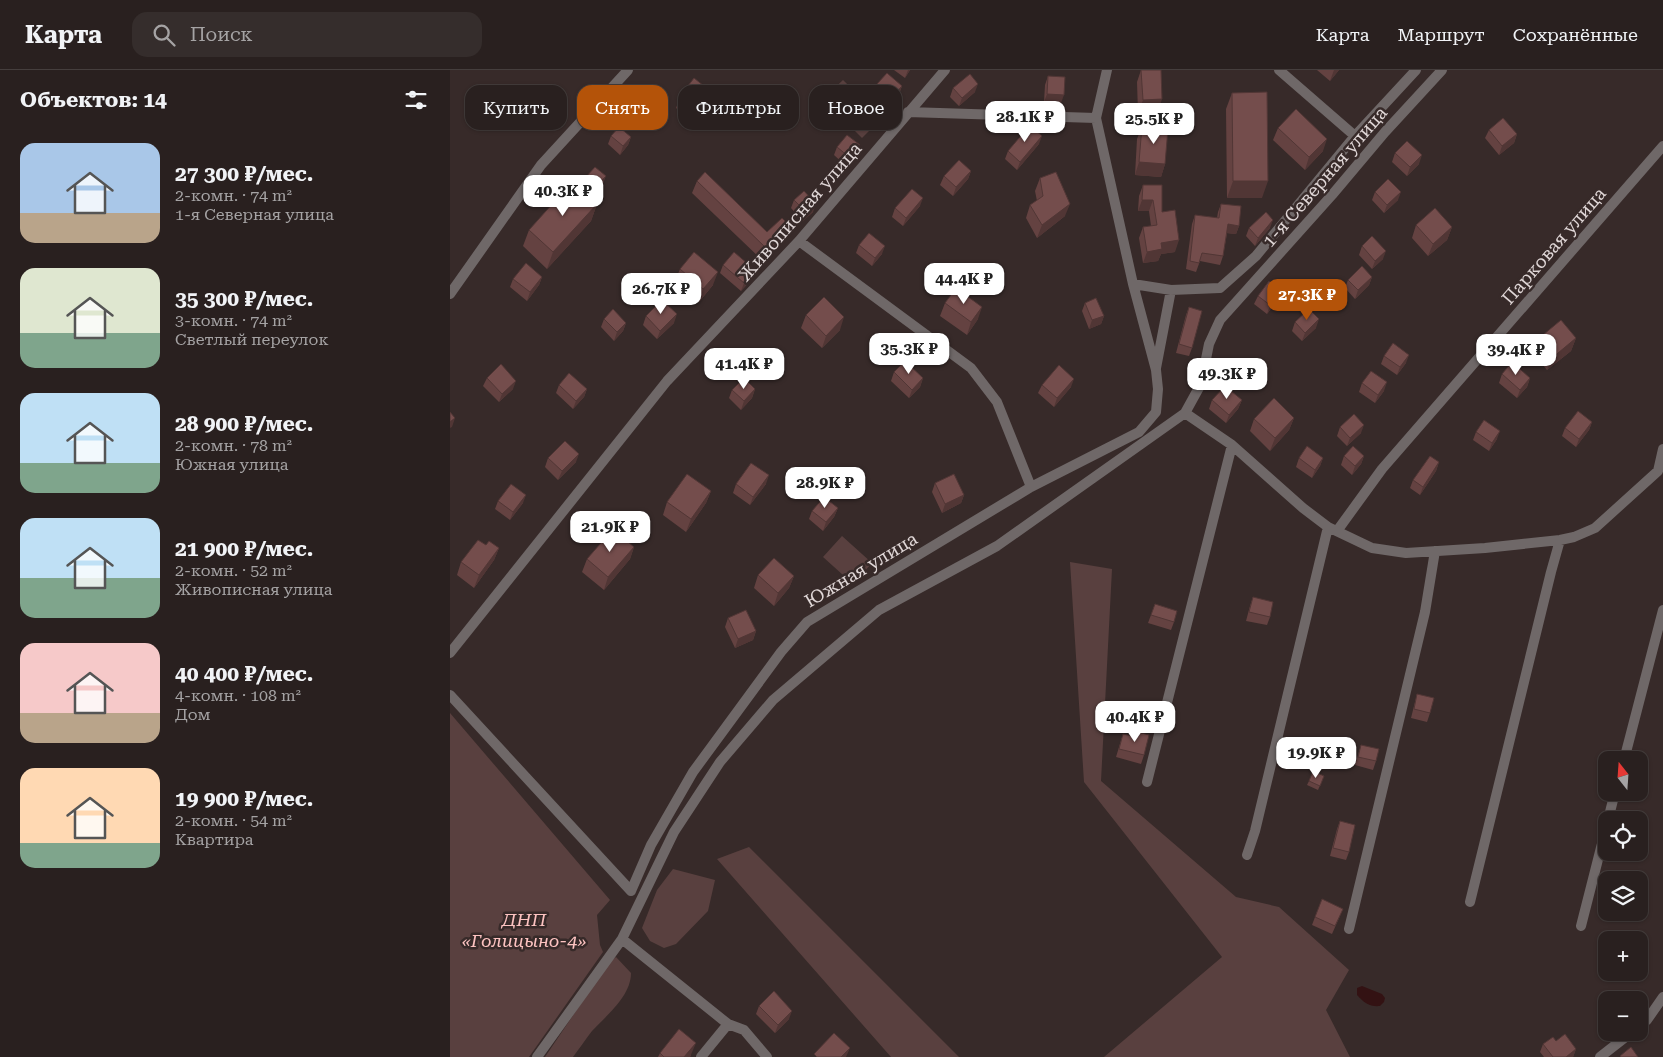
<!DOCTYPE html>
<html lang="ru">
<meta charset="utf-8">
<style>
:root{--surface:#29201f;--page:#352d2c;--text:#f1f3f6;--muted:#a5a3a4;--line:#453e3d;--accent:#b45309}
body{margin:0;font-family:"Roboto Serif",serif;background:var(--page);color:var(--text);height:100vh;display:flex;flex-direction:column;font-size:19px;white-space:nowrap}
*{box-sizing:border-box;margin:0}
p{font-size:16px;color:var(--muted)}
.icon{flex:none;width:28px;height:28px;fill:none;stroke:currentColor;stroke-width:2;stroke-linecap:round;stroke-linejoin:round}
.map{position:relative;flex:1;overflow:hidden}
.side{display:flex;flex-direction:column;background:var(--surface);width:450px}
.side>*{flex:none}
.banner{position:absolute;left:15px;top:15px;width:475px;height:45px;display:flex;gap:10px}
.needle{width:32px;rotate:343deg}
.controls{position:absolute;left:1148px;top:681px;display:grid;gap:10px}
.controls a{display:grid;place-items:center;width:50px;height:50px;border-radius:10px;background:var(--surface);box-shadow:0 1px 4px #0004,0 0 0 1px var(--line);font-size:25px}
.price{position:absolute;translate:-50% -42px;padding:0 11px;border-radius:10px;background:#fff;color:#222;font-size:16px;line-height:32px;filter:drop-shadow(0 1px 2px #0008)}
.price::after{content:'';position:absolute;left:50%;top:30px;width:15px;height:11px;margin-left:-8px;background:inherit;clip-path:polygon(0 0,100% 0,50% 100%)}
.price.on{background:var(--accent);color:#fff}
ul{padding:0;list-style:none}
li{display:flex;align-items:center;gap:15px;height:125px;padding:0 20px}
li span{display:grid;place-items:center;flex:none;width:140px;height:100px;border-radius:15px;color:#555}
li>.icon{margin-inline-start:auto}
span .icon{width:60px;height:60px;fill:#fffc;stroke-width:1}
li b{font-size:21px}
h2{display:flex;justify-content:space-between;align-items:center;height:60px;padding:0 20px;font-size:21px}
.tag{padding:0 18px;border-radius:15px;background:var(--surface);box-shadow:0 1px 4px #0004,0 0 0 1px var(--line);font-size:18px;line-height:45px}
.tag.on{background:var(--accent);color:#fff}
header{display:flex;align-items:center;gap:30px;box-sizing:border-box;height:70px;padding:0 25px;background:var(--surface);border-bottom:1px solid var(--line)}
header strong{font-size:24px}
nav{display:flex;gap:28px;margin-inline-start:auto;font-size:18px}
.search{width:350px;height:45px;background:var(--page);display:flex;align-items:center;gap:12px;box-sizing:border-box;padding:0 18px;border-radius:15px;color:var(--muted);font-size:19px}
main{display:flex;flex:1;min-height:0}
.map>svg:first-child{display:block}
.green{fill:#59403f}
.water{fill:#331213}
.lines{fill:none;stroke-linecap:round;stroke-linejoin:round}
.minor{stroke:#6f6868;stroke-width:10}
.wall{fill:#644241}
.shaded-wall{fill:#513635}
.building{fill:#744d4c;stroke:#513635}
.labels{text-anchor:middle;stroke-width:5;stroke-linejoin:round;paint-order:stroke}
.street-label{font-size:18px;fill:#e0d7d7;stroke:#372a29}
.park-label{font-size:18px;font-style:italic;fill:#fdc3c1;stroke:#372a29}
</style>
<header>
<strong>Карта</strong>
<div class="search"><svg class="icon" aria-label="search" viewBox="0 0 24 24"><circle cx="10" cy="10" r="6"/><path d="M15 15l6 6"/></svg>Поиск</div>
<nav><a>Карта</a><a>Маршрут</a><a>Сохранённые</a></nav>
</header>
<main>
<section class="side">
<h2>Объектов: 14<svg class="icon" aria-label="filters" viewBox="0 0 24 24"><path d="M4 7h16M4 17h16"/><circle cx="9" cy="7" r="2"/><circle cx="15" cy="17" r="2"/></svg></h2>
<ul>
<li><span style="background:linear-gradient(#a9c7e8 70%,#b9a48a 0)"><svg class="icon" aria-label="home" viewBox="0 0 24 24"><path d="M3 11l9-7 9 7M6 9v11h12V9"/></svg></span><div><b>27 300 ₽/мес.</b><p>2-комн. · 74 m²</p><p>1-я Северная улица</p></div></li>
<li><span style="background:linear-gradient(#dfe7d0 65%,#7fa58c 0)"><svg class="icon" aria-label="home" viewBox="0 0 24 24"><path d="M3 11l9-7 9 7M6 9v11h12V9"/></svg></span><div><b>35 300 ₽/мес.</b><p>3-комн. · 74 m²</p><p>Светлый переулок</p></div></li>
<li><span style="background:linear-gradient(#bfe0f5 70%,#7fa58c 0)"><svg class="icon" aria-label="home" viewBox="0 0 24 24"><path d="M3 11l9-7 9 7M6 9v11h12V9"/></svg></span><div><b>28 900 ₽/мес.</b><p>2-комн. · 78 m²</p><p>Южная улица</p></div></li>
<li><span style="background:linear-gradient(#bfe0f5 60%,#7fa58c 0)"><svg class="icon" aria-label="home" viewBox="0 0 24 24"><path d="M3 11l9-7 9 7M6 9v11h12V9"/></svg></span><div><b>21 900 ₽/мес.</b><p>2-комн. · 52 m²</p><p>Живописная улица</p></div></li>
<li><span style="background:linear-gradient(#f6c9c9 70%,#b9a48a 0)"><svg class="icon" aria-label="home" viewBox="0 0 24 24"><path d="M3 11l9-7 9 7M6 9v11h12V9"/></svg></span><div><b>40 400 ₽/мес.</b><p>4-комн. · 108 m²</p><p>Дом</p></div></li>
<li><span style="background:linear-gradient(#ffd9b3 75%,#7fa58c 0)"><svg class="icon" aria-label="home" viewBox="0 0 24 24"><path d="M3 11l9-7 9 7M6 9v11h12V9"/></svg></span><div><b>19 900 ₽/мес.</b><p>2-комн. · 54 m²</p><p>Квартира</p></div></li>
</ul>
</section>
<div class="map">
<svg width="1213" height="987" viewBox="0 0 1213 987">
<rect width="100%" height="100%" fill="#372a29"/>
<!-- green -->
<path class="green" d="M393 10 432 48 412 68 373 29Z
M392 466 422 493 403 514 373 487Z
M620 492 662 499 651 711 786 827 829 837 899 900 876 940 900 987H654L772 887 634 712Z
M0 643 160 830 147 845 150 875 153 882 79 987H0Z
M299 777 509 987H441L267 789Z
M223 799 265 810 258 841 226 874 214 878 200 871 192 858 207 820Z
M166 887 181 903C181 926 157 945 142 961 135 970 129 979 123 987H95L159 892Z"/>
<!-- water -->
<path class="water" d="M912 916 932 924 935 928 934 932 930 936C920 937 914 933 907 925V918Z"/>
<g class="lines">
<!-- minor -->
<path class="minor" d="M829 0 905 66
M458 42 646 48
M349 171 521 298 547 332 581 417
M683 214 721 220 770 218 806 186 905 66 966 0
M0 224 91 95 178 0
M706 298 721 220
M735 343 751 314 759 274 770 250 882 125 935 62 992 0
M887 461 932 399 1213 76
M0 583 217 311 349 171 495 0
M0 625 181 821 201 775 243 702 331 582 357 552 581 417 689 362 706 342 708 319 706 300 683 214 646 48 657 0
M1174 690 1213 540
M697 712 782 375
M1158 750 1165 722
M797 785 805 761 878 457
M1020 832 1101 502 1110 470
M1131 856 1156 758
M899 859 975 542 985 481
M172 869 278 954 294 960 317 987
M1189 957 1197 950 1213 927
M87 987 172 869 224 762 270 692 323 630 429 540 547 476 735 343 782 375 853 438 878 457 922 478 956 483 1035 478 1110 470 1124 467 1145 458 1208 401 1213 379
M251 987 278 954
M1150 987 1182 962"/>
</g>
<!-- wall -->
<path class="wall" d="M444 0H460L455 8Z
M691 0 708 42 688 43 687 12Z
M867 0H889L880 11Z
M598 6 611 33 594 32 595 15Z
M427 14 452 16 449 24 439 35 424 22Z
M503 18 525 22 509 36 500 27Z
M782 23 812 128H777L776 39Z
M231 25 261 38 247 55 226 38Z
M692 56 715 94 711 107 685 105 687 69Z
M828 58 873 81 855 100 823 70Z
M1039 60 1067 64 1064 73 1049 85 1035 68Z
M161 66 181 67 178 75 170 85 158 74Z
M589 74 567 100 555 89 558 81Z
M410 75 407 83 396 96 384 85 387 77Z
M945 83 969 94 957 106 942 92Z
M521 101 518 109 503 126 490 115 494 106Z
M135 108 153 114 143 126 132 116Z
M590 108 615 146 587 168 576 148 580 135 587 131 585 121Z
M247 111 317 162 340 156 335 168 312 190 242 123Z
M693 115 712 142 725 182 711 184 708 191 693 193 689 168 693 157 701 156 699 141H688L689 126Z
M925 122 948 130 934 143 922 130Z
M344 130 363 142 353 151 341 138Z
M147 134 141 151 97 199 73 176 79 160Z
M771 134 789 156 786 164 777 163 773 186 770 195 750 191 746 202 736 199 742 154 745 145 767 148 768 142Z
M470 136 453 156 442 147 445 138Z
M966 155 1002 157 997 170 978 186 962 168Z
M799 158H820L805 176 796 166Z
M409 175 432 184 422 196 406 183Z
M912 176 933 189 922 199 909 185Z
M273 195 305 200 302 209 291 221 270 203Z
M230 199 263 215 249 232 225 211Z
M92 207 89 215 77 231 60 217 63 209Z
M922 207 919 215 905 229 895 218 898 210Z
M831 221 828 229 817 244 804 234 808 226Z
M495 233 528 249 517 265 490 246Z
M635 233 654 246 651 254 639 259 632 241Z
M739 237 742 278 739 286 726 283 736 245Z
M356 245 390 260 372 278 351 258Z
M196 246 224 253 207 269 193 255Z
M154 249 176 253 173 261 164 271 151 257Z
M845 252 866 258 852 271 842 261Z
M1126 268 1121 281 1097 300 1082 282 1087 270Z
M934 286 956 293 947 305 931 294Z
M444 302 473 308 470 317 459 328 441 311Z
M1052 304 1080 308 1077 317 1067 328 1049 313Z
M37 308 63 319 49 332 33 316Z
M912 313 934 321 925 333 909 322Z
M109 315 137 319 134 327 123 339 106 323Z
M592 315 621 317 604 337 588 323Z
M305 319 302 328 291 340 279 328 282 320Z
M762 330H792L788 339 776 353 759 339Z
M844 348 839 360 820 381 800 361 804 349Z
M1142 352 1139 360 1126 377 1112 366 1115 358Z
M890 357 911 363 897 376 887 366Z
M1026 362 1047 369 1039 381 1023 370Z
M894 386H914L911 394 902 405 891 395Z
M98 388 126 392 108 410 95 397Z
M849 388H873L870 396 862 408 846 397Z
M989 392 986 401 970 425 960 418 963 410Z
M485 413 514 425 511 433 492 443 482 422Z
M286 414H316L300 435 283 423Z
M261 421 256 433 236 462 213 445 217 432Z
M48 431 73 433 60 450 45 439Z
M388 438 384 447 373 461 359 449 362 441Z
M36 475 49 478 44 490 24 518 7 505 11 492Z
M184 477 180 489 154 520 132 502 137 489Z
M308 505 344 506 339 518 324 536 304 518Z
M803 527 820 547 817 555 796 551 800 536Z
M705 534 724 552 721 560 698 553Z
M278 548 306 561 303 570 285 578 275 557Z
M967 624 980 643 977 652 961 648Z
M673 664 686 667 694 685 691 694 666 687Z
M911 675 926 691 923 700 905 695Z
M874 706 868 720 857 715 859 711Z
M890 751 899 782 896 790 880 786 887 759Z
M893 839 882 864 862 855 865 847Z
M309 936 339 949 325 963 306 944Z
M1106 971 1126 979 1123 987H1094L1090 982 1093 974Z
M210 983 241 985 240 987H208Z"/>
<!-- shaded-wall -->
<path class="shaded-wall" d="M458 0H460L455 8Z
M884 0H889L880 11Z
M528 14 525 22 509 36 512 28Z
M452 16 449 24 439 35 442 27Z
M597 24 614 25 611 33 594 32Z
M265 25 261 38 247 55 252 42Z
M712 29 708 42 688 43 693 30Z
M1067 64 1064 73 1049 85 1052 76Z
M592 66 589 74 567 100 570 92Z
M181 67 178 75 170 85 173 76Z
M877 69 873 81 855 100 859 87Z
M410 75 407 83 396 96 399 87Z
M972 85 969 94 957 106 960 97Z
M689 92 715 94 711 107 685 105Z
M521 101 518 109 503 126 506 117Z
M156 106 153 114 143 126 146 117Z
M783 111H818L812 128H777Z
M951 122 948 130 934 143 937 135Z
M473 128 470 136 453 156 456 148Z
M692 130H703L699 141H688Z
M147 134 141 151 97 199 103 182Z
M366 134 363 142 353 151 356 142Z
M620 134 615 146 587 168 592 155Z
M823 150 820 158 805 176 808 168Z
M778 154 789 156 786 164 775 163Z
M340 156 335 168 312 190 316 178Z
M1002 157 997 170 978 186 983 174Z
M729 170 725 182 711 184 708 191 693 193 697 182 711 173Z
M435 176 432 184 422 196 425 188Z
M936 181 933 189 922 199 925 191Z
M305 200 302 209 291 221 294 213Z
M268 202 263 215 249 232 253 219Z
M92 207 89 215 77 231 80 222Z
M922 207 919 215 905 229 908 220Z
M831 221 828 229 817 244 820 235Z
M532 237 528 249 517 265 521 252Z
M227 244 224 253 207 269 210 261Z
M654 246 651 254 639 259 642 250Z
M394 247 390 260 372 278 376 266Z
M869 249 866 258 852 271 855 263Z
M176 253 173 261 164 271 167 262Z
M1126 268 1121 281 1097 300 1102 288Z
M959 285 956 293 947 305 950 297Z
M473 308 470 317 459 328 462 320Z
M1080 308 1077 317 1067 328 1070 320Z
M624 309 621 317 604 337 607 328Z
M66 311 63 319 49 332 52 324Z
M937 312 934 321 925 333 928 325Z
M137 319 134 327 123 339 126 331Z
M305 319 302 328 291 340 294 331Z
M792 330 788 339 776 353 779 345Z
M5 348 2 357 0 358V352Z
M844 348 839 360 820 381 825 368Z
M1142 352 1139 360 1126 377 1129 369Z
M914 355 911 363 897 376 900 368Z
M1050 361 1047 369 1039 381 1042 373Z
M129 384 126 392 108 410 112 401Z
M914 386 911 394 902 405 905 396Z
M873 388 870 396 862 408 865 400Z
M989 392 986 401 970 425 973 417Z
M319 405 316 414 300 435 303 427Z
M261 421 256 433 236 462 241 449Z
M76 425 73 433 60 450 63 442Z
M514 425 511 433 492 443 495 434Z
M388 438 384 447 373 461 376 452Z
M184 477 180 489 154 520 158 507Z
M49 478 44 490 24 518 29 505Z
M344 506 339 518 324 536 328 523Z
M306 561 303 570 285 578 288 569Z
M342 941 339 949 325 963 328 955Z
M246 973 240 987H234Z
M400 978 396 987H391Z
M1126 979 1123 987H1116Z"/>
<!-- building -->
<path class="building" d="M691 0H711L712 29 693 30Z
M437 3 452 16 442 27 427 14Z
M520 4 528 14 512 28 503 18Z
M598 6 615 7 614 25 597 24Z
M244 8 265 25 252 42 231 25Z
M817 22 818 111H783L782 23Z
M846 39 877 69 859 87 828 58Z
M1053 48 1067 64 1052 76 1039 60Z
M580 55 592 66 570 92 558 81Z
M692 56 718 58 715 94 689 92Z
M169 57 181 67 173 76 161 66Z
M397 65 410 75 399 87 387 77Z
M957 71 972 85 960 97 945 83Z
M509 90 521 101 506 117 494 106Z
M145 97 156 106 146 117 135 108Z
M255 102 317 162 332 148 340 156 316 178 247 111Z
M606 102 620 134 592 155 580 135 593 126 590 108Z
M938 109 951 122 937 135 925 122Z
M122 112 147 134 103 182 79 160Z
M693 115H712V142L725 140 729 170 711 173 712 179 697 182 693 157 707 155 703 130H692Z
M462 119 473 128 456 148 445 138Z
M354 121 366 134 356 142 344 130Z
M771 134 791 136 789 156 778 154 773 186 752 183 749 193 740 191 745 145 769 148Z
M985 138 1002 157 983 174 966 155Z
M816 142 823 150 808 168 799 158Z
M419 163 435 176 425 188 409 175Z
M922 166 936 181 925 191 912 176Z
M244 182 268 202 253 219 230 199Z
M284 182 305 200 294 213 273 195Z
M76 193 92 207 80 222 63 209Z
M912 196 922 207 908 220 898 210Z
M819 211 831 221 820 235 808 226Z
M506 218 532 237 521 252 495 233Z
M374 227 394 247 376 266 356 245Z
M646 228 654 246 642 250 635 233Z
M212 230 227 244 210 261 196 246Z
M739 237 752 241 742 278 729 274Z
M163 239 176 253 167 262 154 249Z
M859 239 869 249 855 263 845 252Z
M1111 250 1126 268 1102 288 1087 270Z
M943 273 959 285 950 297 934 286Z
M455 291 473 308 462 320 444 302Z
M1062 292 1080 308 1070 320 1052 304Z
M51 294 66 311 52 324 37 308Z
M609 295 624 309 607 328 592 315Z
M921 301 937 312 928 325 912 313Z
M119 303 137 319 126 331 109 315Z
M294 308 305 319 294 331 282 320Z
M775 316 792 330 779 345 762 330Z
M824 328 844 348 825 368 804 349Z
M1128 341 1142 352 1129 369 1115 358Z
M0 342 5 348 0 352Z
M904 344 914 355 900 368 890 357Z
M1034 350 1050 361 1042 373 1026 362Z
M115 371 129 384 112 401 98 388Z
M857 376 873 388 865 400 849 388Z
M903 376 914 386 905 396 894 386Z
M980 386 989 392 973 417 963 410Z
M301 393 319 405 303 427 286 414Z
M237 404 261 421 241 449 217 432Z
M504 404 514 425 495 434 485 413Z
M61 414 76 425 63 442 48 431Z
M374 427 388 438 376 452 362 441Z
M163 459 184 477 158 507 137 489Z
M28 470 36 475 39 471 49 478 29 505 11 492Z
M324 488 344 506 328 523 308 505Z
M803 527 823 532 820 547 799 542Z
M705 534 727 541 724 552 701 545Z
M296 540 306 561 288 569 278 548Z
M967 624 984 628 980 643 964 639Z
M688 662 699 665 694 685 669 679 673 664 687 667Z
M911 675 929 679 926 691 908 687Z
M863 701 874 706 870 716 859 711Z
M890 751 905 755 899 782 883 778Z
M872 829 893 839 885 856 865 847Z
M324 921 342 941 328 955 309 936Z
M229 959 246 973 234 987H214L210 983Z
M384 963 400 978 391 987H367L364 984Z
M1115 964 1126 979 1116 987H1103L1093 974 1103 967 1106 971Z
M1181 977 1188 987H1171L1170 986Z"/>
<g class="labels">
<!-- street labels -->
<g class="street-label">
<text transform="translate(875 107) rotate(-49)" y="6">1-я Северная улица</text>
<text transform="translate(350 142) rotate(-49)" y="6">Живописная улица</text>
<text transform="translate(1104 176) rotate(-49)" y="6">Парковая улица</text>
<text transform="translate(411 500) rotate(-31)" y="6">Южная улица</text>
</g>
<!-- park labels -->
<g class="park-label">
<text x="74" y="856">ДНП<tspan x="74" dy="21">«Голицыно-4»</tspan></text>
</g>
</g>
</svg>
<div class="controls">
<a><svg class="needle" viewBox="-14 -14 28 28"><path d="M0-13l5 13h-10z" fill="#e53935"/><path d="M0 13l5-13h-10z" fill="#a5a3a4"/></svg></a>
<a><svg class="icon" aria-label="locate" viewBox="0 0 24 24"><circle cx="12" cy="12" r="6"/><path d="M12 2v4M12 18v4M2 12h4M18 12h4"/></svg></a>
<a><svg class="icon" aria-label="layers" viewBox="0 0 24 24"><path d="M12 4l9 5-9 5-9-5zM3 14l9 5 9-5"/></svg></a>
<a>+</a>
<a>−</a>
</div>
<b class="price" style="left:575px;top:73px">28.1K ₽</b>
<b class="price" style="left:704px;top:75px">25.5K ₽</b>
<b class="price" style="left:113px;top:147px">40.3K ₽</b>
<b class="price" style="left:514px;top:235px">44.4K ₽</b>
<b class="price" style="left:211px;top:245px">26.7K ₽</b>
<b class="price on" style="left:857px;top:251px">27.3K ₽</b>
<b class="price" style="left:459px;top:305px">35.3K ₽</b>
<b class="price" style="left:1066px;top:306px">39.4K ₽</b>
<b class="price" style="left:294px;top:320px">41.4K ₽</b>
<b class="price" style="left:777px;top:330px">49.3K ₽</b>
<b class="price" style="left:375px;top:439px">28.9K ₽</b>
<b class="price" style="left:160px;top:483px">21.9K ₽</b>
<b class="price" style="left:685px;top:673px">40.4K ₽</b>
<b class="price" style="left:866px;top:709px">19.9K ₽</b>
<div class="banner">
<a class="tag">Купить</a>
<a class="tag on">Снять</a>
<a class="tag">Фильтры</a>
<a class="tag">Новое</a>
</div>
</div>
</main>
